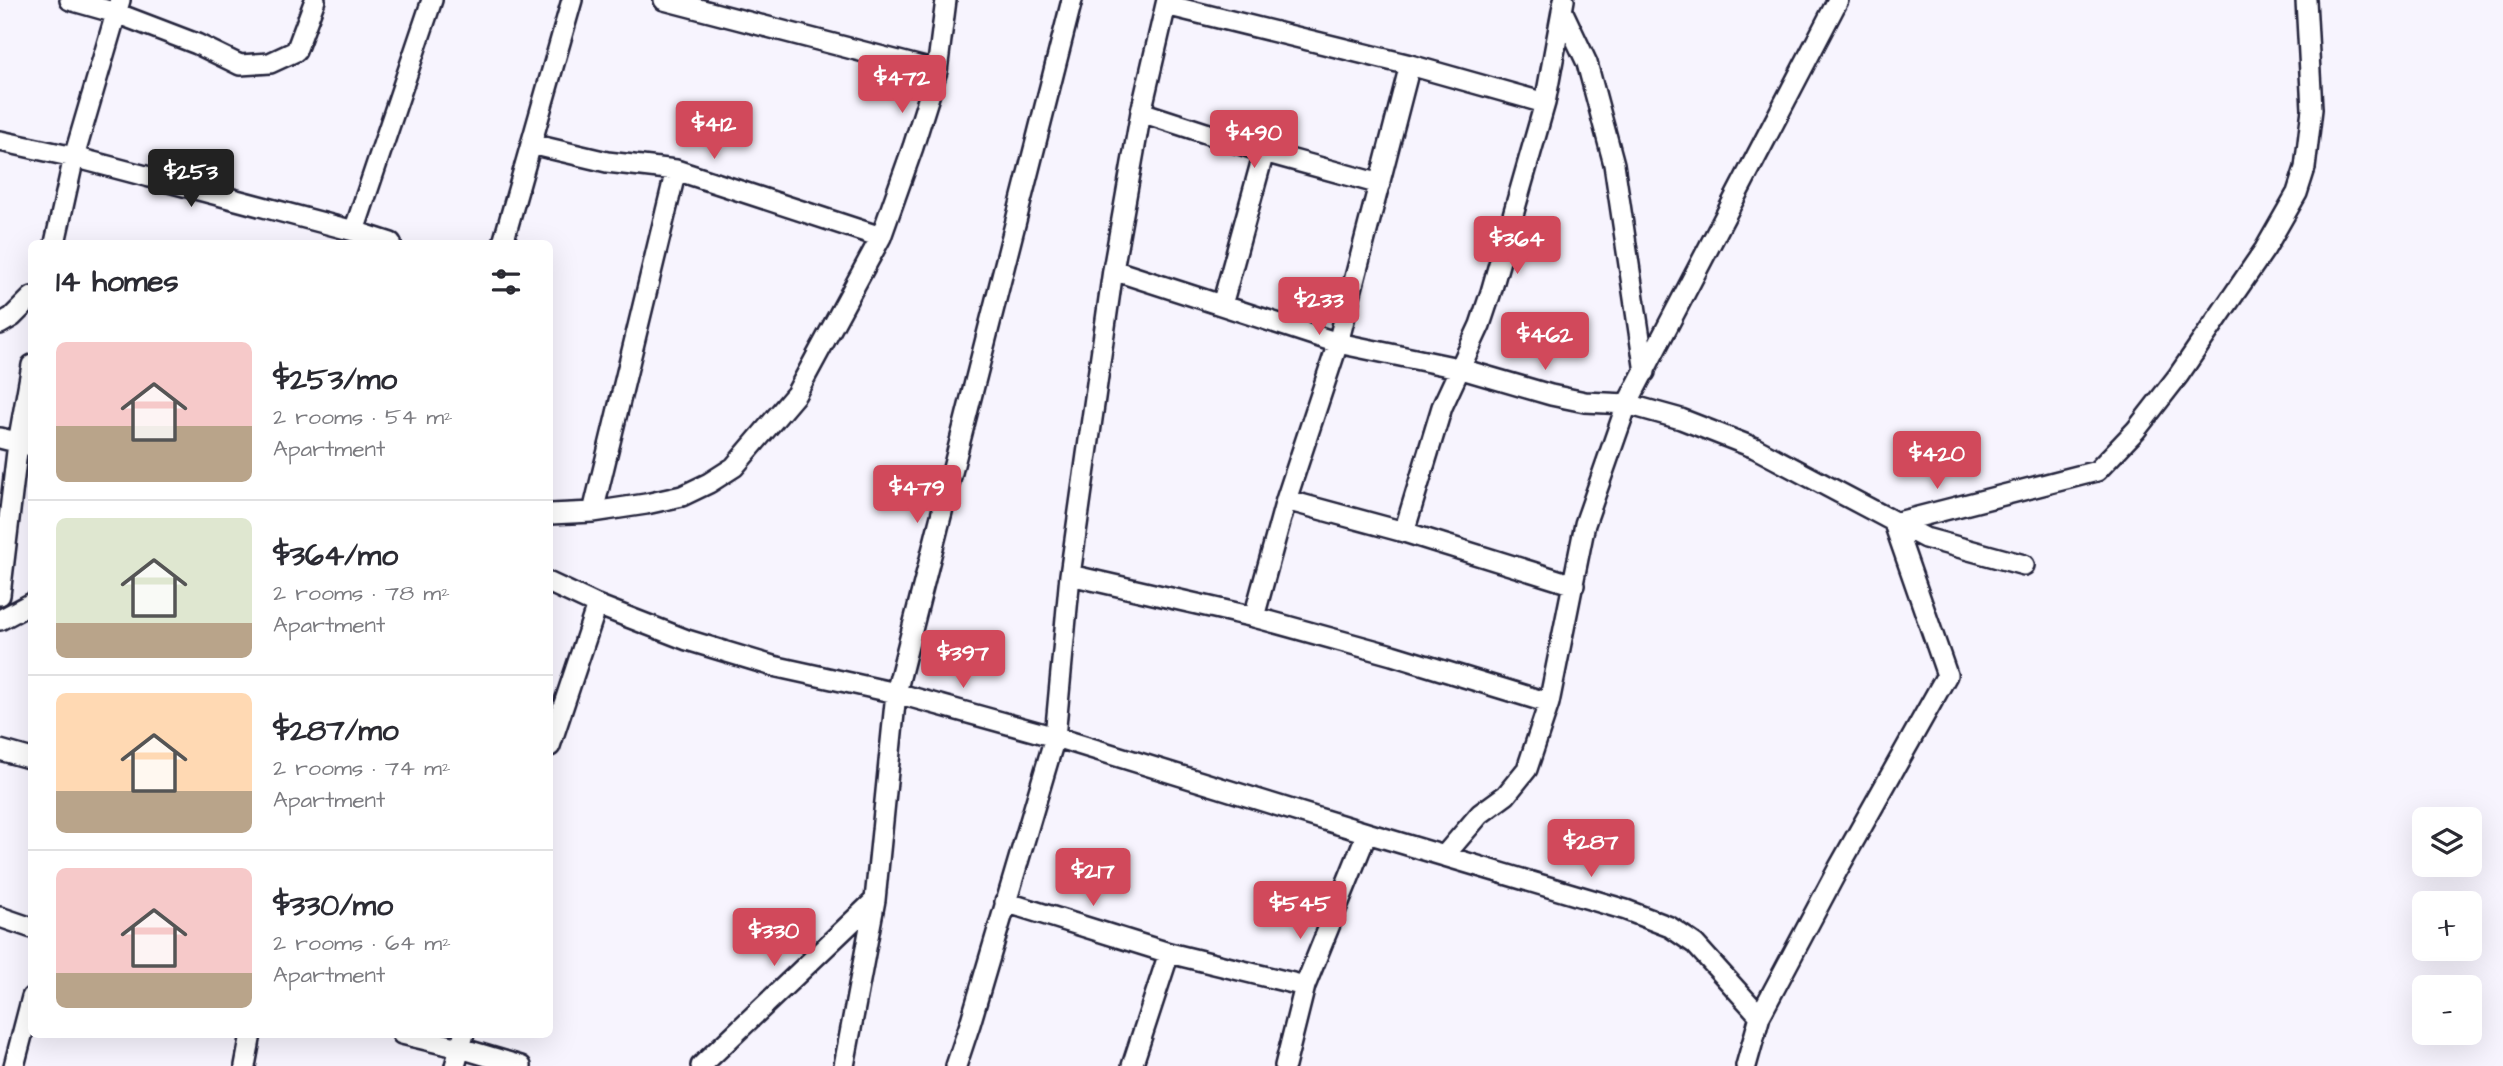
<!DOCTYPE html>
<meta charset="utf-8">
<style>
:root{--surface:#fff;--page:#f2f2f3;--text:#2b2b33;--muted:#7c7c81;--line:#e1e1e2;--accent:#d1495b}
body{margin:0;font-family:"Architects Daughter",sans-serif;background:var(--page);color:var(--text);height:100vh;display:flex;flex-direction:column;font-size:26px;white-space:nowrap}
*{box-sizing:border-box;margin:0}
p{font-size:23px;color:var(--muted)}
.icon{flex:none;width:38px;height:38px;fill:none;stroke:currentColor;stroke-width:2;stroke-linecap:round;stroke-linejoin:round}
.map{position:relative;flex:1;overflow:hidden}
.drawer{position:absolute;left:28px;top:240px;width:525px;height:798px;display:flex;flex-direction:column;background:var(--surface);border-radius:10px;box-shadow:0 7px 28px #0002}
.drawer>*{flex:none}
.tools{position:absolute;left:2412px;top:807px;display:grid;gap:14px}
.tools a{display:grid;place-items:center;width:70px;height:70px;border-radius:10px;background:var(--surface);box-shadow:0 7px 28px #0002;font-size:35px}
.price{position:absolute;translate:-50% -60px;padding:0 16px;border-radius:7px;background:var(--accent);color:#fff;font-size:23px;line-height:46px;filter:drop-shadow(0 2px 4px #0008)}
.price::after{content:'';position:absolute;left:50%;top:42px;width:21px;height:16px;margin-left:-10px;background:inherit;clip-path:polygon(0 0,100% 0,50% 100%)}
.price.active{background:#222;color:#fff}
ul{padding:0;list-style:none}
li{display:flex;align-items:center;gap:21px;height:175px;padding:0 28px}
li+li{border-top:2px solid var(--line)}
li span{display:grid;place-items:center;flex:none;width:196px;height:140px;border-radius:10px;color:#555}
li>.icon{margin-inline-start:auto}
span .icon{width:84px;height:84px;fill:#fffc;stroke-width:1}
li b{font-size:30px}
h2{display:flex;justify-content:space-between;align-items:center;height:84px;padding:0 28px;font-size:30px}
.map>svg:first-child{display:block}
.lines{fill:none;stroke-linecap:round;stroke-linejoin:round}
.minor-casing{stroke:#22223b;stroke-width:24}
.minor{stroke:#fff;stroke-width:19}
</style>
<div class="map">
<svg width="2503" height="1066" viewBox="0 0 2503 1066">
<rect width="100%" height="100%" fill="#f7f4fe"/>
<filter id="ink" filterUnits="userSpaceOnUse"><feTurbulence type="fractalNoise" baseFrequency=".0143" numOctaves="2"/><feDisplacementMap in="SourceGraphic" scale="14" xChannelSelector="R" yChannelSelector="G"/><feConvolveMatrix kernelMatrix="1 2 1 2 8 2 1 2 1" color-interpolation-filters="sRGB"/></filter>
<g filter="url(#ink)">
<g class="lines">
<defs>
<path id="minor" d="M70 0 116 13 197 44 240 65 270 63 296 51 315 0
M664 0 937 71
M1166 5 1410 65 1545 103
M1562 10 1587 63 1614 164 1645 372
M1141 112 1264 152 1380 184
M0 141 74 157 354 231 391 243
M531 144 607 162 676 170 881 237
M354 231 432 0
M55 243 74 157 120 0
M503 243 572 0
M1113 270 1338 343 1458 368 1551 395 1585 402 1627 404 1681 419 1755 448 1925 538 2024 565
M1222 305 1264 152
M0 324 12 317 32 297
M0 438 32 446
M1286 500 1404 532 1574 585
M593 512 676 170
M550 514 593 512 646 504 682 496 709 483 734 467 796 394 881 237 913 147 937 71 946 0
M1404 532 1442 407 1480 325 1491 292 1545 103 1564 0
M1070 575 1254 617 1392 655 1549 703
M550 583 597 605 687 640 773 666 896 693 1055 737 1367 833 1626 910 1670 927 1695 944 1760 1016
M0 595 18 443 32 365
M1254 617 1286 500 1338 343 1410 65
M0 620 32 603
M550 746 597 605
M0 750 32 759
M1444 856 1480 814 1506 795 1527 769 1549 703 1585 524 1627 404 1838 0
M1005 902 1169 953 1305 986
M0 917 32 928
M402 1034 460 1048 464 1034
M14 1066 32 997
M245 1066 251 1034
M455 1066 460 1048 521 1066
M701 1066 875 900
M844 1066 875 900 896 693 1072 0
M956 1066 970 1024 1055 737 1070 575 1113 270 1141 112 1167 0
M1132 1066 1169 953
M1285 1066 1305 986 1367 833
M1746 1066 1760 1016 1838 869 1947 675 1894 523 2097 471 2136 430 2178 376 2265 249 2297 193 2305 168 2312 109 2306 0"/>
</defs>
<!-- minor casing -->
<use href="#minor" class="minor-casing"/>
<!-- minor -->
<use href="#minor" class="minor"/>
</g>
</g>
</svg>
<div class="tools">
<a><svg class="icon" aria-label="layers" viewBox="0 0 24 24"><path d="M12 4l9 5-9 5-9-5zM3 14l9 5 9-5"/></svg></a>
<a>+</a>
<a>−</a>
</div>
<b class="price" style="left:902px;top:115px">$472</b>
<b class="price" style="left:714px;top:161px">$412</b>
<b class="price" style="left:1254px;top:170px">$490</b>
<b class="price active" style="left:191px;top:209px">$253</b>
<b class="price" style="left:1517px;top:276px">$364</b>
<b class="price" style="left:1319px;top:337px">$233</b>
<b class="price" style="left:1545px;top:372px">$462</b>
<b class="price" style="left:1937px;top:491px">$420</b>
<b class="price" style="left:917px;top:525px">$479</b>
<b class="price" style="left:963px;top:690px">$397</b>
<b class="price" style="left:1591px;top:879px">$287</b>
<b class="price" style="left:1093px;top:908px">$217</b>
<b class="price" style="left:1300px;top:941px">$545</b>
<b class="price" style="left:774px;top:968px">$330</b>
<section class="drawer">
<h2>14 homes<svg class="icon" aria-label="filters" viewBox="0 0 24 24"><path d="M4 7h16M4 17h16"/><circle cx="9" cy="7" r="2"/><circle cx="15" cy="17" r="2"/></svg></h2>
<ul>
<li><span style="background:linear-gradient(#f6c9c9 60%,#b9a48a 0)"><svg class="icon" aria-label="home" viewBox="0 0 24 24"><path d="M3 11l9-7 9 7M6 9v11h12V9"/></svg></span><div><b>$253/mo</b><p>2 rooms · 54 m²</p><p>Apartment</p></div></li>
<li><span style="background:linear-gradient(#dfe7d0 75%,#b9a48a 0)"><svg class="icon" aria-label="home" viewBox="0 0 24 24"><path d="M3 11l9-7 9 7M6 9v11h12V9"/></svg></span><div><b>$364/mo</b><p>2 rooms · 78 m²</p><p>Apartment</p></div></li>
<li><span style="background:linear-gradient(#ffd9b3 70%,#b9a48a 0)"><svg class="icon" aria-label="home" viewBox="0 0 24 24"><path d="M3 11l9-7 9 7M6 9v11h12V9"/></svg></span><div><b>$287/mo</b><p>2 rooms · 74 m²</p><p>Apartment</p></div></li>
<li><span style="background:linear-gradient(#f6c9c9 75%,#b9a48a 0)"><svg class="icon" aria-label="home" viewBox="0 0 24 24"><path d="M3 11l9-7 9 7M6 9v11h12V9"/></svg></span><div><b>$330/mo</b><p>2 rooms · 64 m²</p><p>Apartment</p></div></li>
</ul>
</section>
</div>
